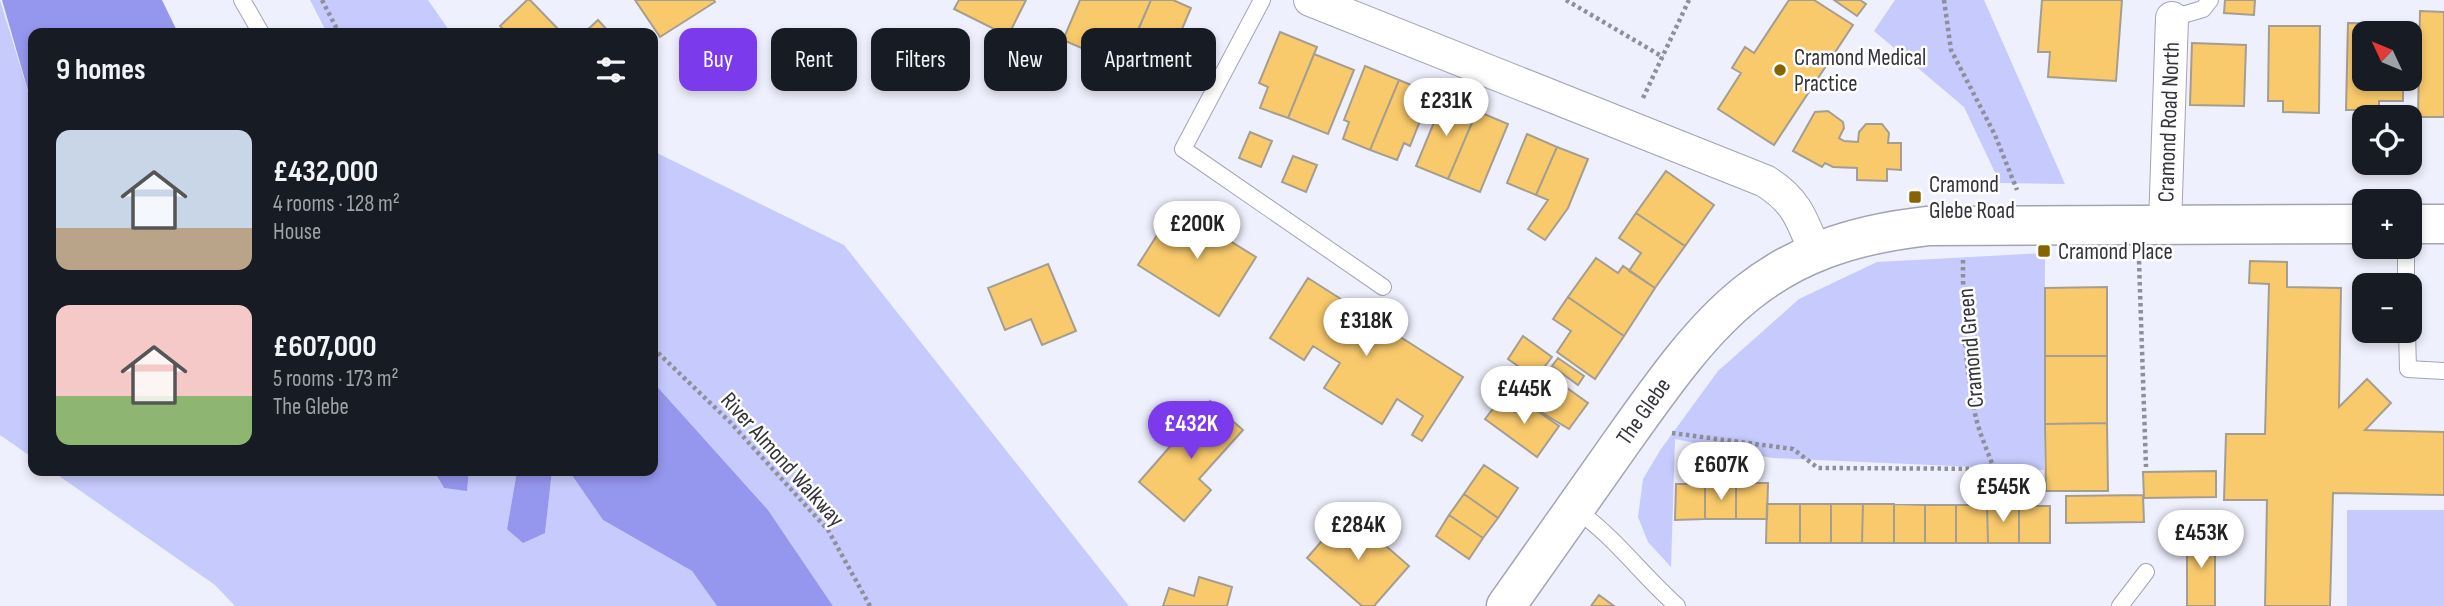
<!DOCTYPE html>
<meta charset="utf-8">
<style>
:root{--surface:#171b24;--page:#242831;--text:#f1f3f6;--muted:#9ea1a6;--accent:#7c3aed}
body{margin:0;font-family:"Sofia Sans Condensed",sans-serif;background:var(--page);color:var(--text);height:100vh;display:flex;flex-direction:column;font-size:26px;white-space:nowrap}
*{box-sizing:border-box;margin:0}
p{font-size:23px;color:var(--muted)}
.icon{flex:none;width:38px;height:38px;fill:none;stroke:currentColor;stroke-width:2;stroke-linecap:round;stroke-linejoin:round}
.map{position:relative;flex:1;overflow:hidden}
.sheet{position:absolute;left:28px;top:28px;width:630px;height:448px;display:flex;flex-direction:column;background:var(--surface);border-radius:14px;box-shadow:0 4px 10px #0003}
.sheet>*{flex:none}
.top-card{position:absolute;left:679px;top:28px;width:665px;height:63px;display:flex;gap:14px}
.needle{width:46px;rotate:314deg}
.tools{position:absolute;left:2352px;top:21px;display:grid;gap:14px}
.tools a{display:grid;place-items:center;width:70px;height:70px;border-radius:14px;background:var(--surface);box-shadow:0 4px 10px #0003;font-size:35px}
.price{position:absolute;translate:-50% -60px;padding:0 16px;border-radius:24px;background:#fff;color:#222;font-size:23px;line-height:46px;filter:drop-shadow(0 2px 4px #0008)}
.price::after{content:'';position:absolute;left:50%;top:42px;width:21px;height:16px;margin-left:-10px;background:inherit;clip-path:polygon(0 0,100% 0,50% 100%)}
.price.on{background:var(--accent);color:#fff}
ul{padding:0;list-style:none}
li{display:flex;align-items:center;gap:21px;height:175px;padding:0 28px}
li span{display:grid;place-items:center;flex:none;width:196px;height:140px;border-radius:14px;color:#555}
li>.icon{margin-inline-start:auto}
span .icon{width:84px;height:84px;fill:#fffc;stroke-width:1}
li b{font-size:30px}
h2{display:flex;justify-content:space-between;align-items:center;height:84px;padding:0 28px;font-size:30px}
.tag{padding:0 24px;border-radius:14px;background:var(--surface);box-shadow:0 4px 10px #0003;font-size:24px;line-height:63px}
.tag.on{background:var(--accent);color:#fff}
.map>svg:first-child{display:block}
.green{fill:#c6cafc}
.water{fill:#9596ed}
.building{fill:#f9ca6c;stroke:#a59e90;stroke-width:2}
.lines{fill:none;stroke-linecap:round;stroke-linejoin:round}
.service-casing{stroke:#a3a4b3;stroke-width:18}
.minor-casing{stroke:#a3a4b3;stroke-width:34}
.tertiary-casing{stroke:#a3a4b3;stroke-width:41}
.path{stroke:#8f8f99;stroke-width:4.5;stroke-dasharray:3.5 3.5;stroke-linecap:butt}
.service{stroke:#fff;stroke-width:16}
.minor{stroke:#fff;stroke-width:32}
.tertiary{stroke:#fff;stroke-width:38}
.poi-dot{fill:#886401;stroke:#fefefe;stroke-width:2.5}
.labels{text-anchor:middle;stroke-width:5;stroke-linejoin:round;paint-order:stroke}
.poi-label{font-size:23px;fill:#33333a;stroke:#fefefe;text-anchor:start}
.street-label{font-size:23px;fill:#33333a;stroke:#fefefe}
</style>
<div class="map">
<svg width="2444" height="606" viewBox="0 0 2444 606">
<rect width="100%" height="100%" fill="#eff0fd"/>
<!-- green -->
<path class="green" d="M0 0 33 108V458L0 435Z
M310 0H428L451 33H327Z
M1895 0H1984L2065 184 2000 183 1964 107 1874 31Z
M653 151 844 245 1129 606H833L768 510 653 382Z
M2045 253 2044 470 1772 458 1675 439 1671 567 1648 542 1638 517 1643 479 1661 449 1718 371 1799 299 1877 262Z
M52 471H434L444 488 467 490 469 471H517L507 529 545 533 552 471H569L603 520 692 571 717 606H235L215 585Z
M2347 510H2444V606H2347Z"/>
<!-- water -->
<path class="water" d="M2 0H162L178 33H33V108Z
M653 382 768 510 833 606H717L692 571 603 520 569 471H653Z
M434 471H469L467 491 444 488Z
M517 471H552L545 533 523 543 507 529Z"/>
<!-- building -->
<path class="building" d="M527 0H530L562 33H507L500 26Z
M635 0H714L715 2 660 37Z
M959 0H1026L1008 36 954 9Z
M1080 0H1151L1123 66 1063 40Z
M1151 0H1173L1191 8 1171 55 1134 39Z
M1789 0H1814L1853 25 1774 145 1718 109 1741 73 1732 68 1745 47 1754 53Z
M1834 0H1860L1866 4 1857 16Z
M2042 0H2122L2116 81 2048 77 2050 52H2038Z
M2225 0H2255L2254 15 2224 13Z
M2420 11 2444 12V117H2418Z
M598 20 610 33H584Z
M2348 23 2404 24V33H2364V79H2403V101H2379V110H2346Z
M2269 26H2320L2319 113 2283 112V101H2268Z
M1280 32 1317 47 1288 118 1260 108 1268 87 1259 83Z
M2192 43 2246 45 2244 106 2190 105Z
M1314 54 1354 70 1328 134 1288 118Z
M1365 66 1399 80 1370 150 1343 139 1349 122 1344 120Z
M1399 80 1431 93 1410 146 1404 143 1397 160 1370 150Z
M1444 98 1477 111 1448 179 1416 166Z
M1477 111 1508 124 1480 192 1448 179Z
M1828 111 1843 122 1844 128 1839 138 1844 141 1858 142 1859 132 1866 124H1882L1889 133 1888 143H1901V170L1887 169V181L1857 180V168L1833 167 1825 163 1822 167 1793 151 1815 112Z
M1250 132 1272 141 1261 167 1239 158Z
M1527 134 1557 147 1536 195 1507 183Z
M1557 147 1588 159 1568 208 1545 240 1528 229 1548 200 1536 195Z
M1293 156 1317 165 1306 192 1282 182Z
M1666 171 1714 205 1685 246 1636 213Z
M1175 207 1256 257 1219 316 1138 265Z
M1636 213 1685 246 1655 288 1629 271 1641 253 1619 238Z
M1596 258 1618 273 1623 266 1655 288 1624 336 1568 297Z
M2250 261 2287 262V287L2341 288 2339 407 2367 379 2391 403 2365 430 2444 432V495L2333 493 2330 606H2265L2267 500H2224L2226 434H2265L2269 284 2249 283Z
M1048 264 1076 331 1042 345 1031 319 1005 330 988 288Z
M1308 278 1463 377 1422 441 1412 435 1423 416 1397 399 1382 424 1324 388 1340 363 1313 346 1304 360 1270 338Z
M2107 287V356H2045V288Z
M1568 297 1624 336 1595 379 1557 352 1571 331 1553 319Z
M1523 336 1552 357 1542 370 1588 403 1569 429 1523 401 1525 398 1509 386 1522 369 1508 359Z
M2045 356H2107V423L2045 424Z
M1558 358 1584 376 1578 385 1552 366Z
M1210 401 1243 430 1199 479 1211 490 1184 521 1139 482Z
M1499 401 1515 412 1523 401 1559 426 1537 457 1485 419Z
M2107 423 2108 491H2046L2045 424Z
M1484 465 1518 488 1498 518 1464 494Z
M2216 471V497L2144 498 2143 472Z
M1754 483H1768L1767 519H1736V484Z
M1676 484H1705V519L1675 520Z
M1705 484H1736V519H1705Z
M1464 494 1498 518 1483 538 1449 515Z
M2143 495 2144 522 2066 523V496Z
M1767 504H1800V543H1766Z
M1800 504H1831V543H1800Z
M1831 504H1863L1862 543H1831Z
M1863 504H1894V543H1862Z
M1894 504 1925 505V543H1894Z
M1925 505H1956V543H1925Z
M1956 505H1987L1988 543H1956Z
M1987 505 2019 506V543H1988Z
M2019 506H2050V543H2019Z
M1347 512 1409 566 1374 606H1362L1307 558Z
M1449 515 1483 538 1469 559 1436 536Z
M2187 535H2215V606H2187Z
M1199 577 1232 587 1227 606H1163L1169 588 1194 596Z
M1599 595 1614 606H1591Z"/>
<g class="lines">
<defs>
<path id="service" d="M242 0 261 33
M1262 0 1183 149 1383 287
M2172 18 2203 9 2210 0
M2406 247V285
M2407 331 2408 369 2444 371
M1575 509C1613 535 1642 575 1677 606
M2120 606 2146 572"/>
<path id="minor" d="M1310 0 1765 181C1796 200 1802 219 1815 252
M2165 225 2172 18"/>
<path id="tertiary" d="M2410 224H2444
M1506 606C1545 551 1584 495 1623 440 1712 314 1765 244 1928 226L2364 224"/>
</defs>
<!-- service casing -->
<use href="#service" class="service-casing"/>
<!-- minor casing -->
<use href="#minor" class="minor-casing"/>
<!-- tertiary casing -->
<use href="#tertiary" class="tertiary-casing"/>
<!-- path -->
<path class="path" d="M322 0 339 33
M1566 0 1663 57
M1944 0 1951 50 1995 135 2017 190
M1643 98 1689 0
M1963 260C1963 313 1964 366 1976 418 1980 435 1988 452 1994 469
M2139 261 2146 467
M653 348 730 422 828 530 870 606
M1672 433 1793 449 1818 468 2020 469"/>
<!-- service -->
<use href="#service" class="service"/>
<!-- minor -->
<use href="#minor" class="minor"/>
<!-- tertiary -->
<use href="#tertiary" class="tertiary"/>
</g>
<!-- markers -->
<g class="poi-dot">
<circle cx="1780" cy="70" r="7"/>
<rect x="1908" y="190" width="14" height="14" rx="3.5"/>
<rect x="2037" y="244" width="14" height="14" rx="3.5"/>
</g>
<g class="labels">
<!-- poi labels -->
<g class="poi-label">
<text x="1794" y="65">Cramond Medical<tspan x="1794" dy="26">Practice</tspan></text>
<text x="1929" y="192">Cramond<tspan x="1929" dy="26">Glebe Road</tspan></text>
<text x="2058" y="259">Cramond Place</text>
</g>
<!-- street labels -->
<g class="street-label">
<text transform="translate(2168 122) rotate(-88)" y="8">Cramond Road North</text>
<text transform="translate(1970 348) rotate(-95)" y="8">Cramond Green</text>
<text transform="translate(1643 411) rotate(-55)" y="8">The Glebe</text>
<text transform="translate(783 459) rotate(48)" y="8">River Almond Walkway</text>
</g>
</g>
</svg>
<div class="tools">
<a><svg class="needle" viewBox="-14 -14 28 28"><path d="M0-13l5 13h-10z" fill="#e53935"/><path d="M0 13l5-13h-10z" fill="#9ea1a6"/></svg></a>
<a><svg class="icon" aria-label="locate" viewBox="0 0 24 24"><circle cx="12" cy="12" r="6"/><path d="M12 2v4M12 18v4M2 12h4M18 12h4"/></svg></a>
<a>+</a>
<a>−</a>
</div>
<b class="price" style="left:1446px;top:138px">£231K</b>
<b class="price" style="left:1197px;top:261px">£200K</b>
<b class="price" style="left:1366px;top:358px">£318K</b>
<b class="price" style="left:1524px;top:426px">£445K</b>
<b class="price on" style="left:1191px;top:461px">£432K</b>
<b class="price" style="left:1721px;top:502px">£607K</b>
<b class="price" style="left:2003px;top:524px">£545K</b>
<b class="price" style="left:1358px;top:562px">£284K</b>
<b class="price" style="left:2201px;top:570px">£453K</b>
<div class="top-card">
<a class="tag on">Buy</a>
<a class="tag">Rent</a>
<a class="tag">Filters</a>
<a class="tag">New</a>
<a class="tag">Apartment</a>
</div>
<section class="sheet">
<h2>9 homes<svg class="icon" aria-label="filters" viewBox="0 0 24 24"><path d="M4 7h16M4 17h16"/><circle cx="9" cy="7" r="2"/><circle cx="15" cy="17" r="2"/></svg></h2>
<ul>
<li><span style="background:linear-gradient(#c9d6e8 70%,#b9a48a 0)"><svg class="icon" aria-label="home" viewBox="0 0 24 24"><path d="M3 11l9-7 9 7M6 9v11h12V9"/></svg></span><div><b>£432,000</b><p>4 rooms · 128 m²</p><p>House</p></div></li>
<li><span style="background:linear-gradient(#f6c9c9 65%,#8fb573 0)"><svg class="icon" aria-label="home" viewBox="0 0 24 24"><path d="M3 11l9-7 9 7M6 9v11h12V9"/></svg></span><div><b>£607,000</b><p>5 rooms · 173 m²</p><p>The Glebe</p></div></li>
</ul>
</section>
</div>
